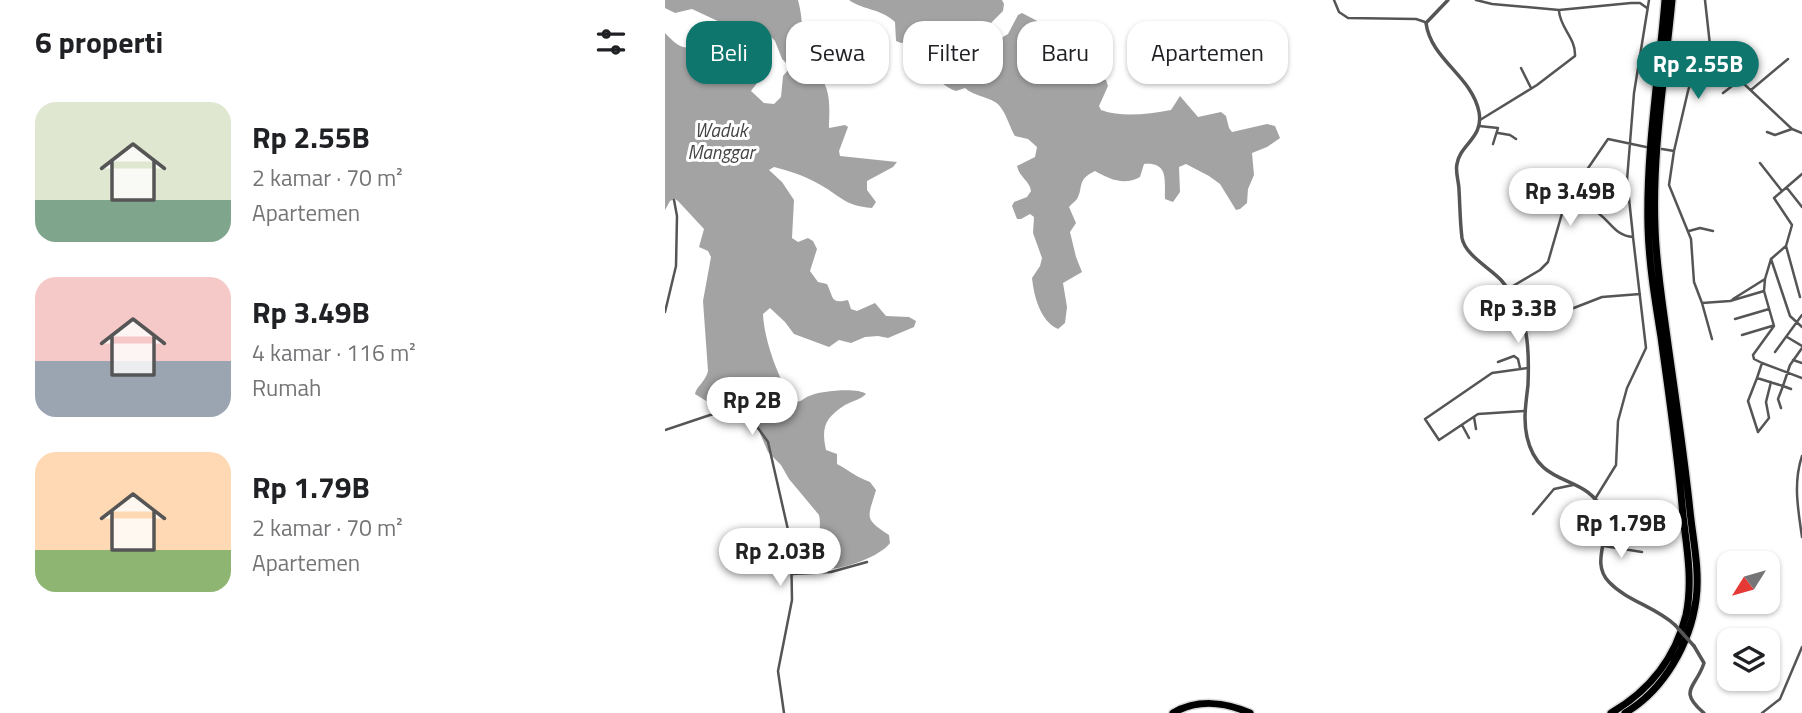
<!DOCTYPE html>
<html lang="id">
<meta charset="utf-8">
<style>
:root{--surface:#fff;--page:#f6f6f6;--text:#202124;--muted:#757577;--accent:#0f766e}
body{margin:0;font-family:"Titillium Web",sans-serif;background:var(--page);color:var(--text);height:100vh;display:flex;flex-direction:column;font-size:26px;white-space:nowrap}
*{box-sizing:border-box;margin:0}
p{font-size:23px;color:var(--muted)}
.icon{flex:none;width:38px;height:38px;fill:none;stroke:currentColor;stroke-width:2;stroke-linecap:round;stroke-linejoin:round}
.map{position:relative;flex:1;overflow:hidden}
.panel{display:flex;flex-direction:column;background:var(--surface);width:665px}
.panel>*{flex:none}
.guide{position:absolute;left:21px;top:21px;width:665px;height:63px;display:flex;gap:14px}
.needle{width:46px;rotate:233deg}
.tools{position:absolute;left:1052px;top:551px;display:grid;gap:14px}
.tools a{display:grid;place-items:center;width:63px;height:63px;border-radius:14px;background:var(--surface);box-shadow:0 2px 5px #0004;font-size:35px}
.price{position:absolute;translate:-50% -60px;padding:0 16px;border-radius:24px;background:#fff;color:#222;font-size:23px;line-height:46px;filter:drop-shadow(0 2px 4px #0008)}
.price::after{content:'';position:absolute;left:50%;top:42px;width:21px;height:16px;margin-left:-10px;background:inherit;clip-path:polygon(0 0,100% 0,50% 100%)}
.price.on{background:var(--accent);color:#fff}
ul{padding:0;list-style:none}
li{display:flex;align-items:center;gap:21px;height:175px;padding:0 35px}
li span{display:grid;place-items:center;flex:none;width:196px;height:140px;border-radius:21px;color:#555}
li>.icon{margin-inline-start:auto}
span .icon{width:84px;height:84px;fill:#fffc;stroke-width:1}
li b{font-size:30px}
h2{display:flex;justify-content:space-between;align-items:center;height:84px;padding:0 35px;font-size:30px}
.chip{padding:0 24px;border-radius:21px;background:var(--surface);box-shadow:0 2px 5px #0004;font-size:24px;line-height:63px}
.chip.on{background:var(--accent);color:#fff}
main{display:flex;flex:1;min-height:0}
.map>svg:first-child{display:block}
.water{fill:#a3a3a3}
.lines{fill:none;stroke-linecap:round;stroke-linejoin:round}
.motorway-casing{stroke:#dbdbdb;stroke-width:10}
.minor{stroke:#555;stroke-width:2.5}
.tertiary{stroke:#555;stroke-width:3.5}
.motorway{stroke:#000;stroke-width:7}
.tertiary-bridge{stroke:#555;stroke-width:3.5}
.labels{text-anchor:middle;stroke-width:6;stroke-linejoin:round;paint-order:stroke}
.water-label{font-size:19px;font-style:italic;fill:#444;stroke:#fff}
</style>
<main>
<section class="panel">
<h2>6 properti<svg class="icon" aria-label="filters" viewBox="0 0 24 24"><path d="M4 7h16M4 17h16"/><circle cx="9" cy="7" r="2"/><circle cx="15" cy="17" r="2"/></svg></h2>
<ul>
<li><span style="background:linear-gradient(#dfe7d0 70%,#7fa58c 0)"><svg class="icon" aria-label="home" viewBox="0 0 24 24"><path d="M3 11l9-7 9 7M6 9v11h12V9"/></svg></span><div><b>Rp 2.55B</b><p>2 kamar · 70 m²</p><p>Apartemen</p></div></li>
<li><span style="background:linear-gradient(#f6c9c9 60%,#9aa5b1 0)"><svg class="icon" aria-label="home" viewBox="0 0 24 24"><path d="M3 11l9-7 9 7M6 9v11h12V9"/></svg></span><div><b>Rp 3.49B</b><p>4 kamar · 116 m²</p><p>Rumah</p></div></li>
<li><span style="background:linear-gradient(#ffd9b3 70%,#8fb573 0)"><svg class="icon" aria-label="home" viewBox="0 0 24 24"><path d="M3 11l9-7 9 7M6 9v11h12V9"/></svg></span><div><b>Rp 1.79B</b><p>2 kamar · 70 m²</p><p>Apartemen</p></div></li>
</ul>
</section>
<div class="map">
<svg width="1137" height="713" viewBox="0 0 1137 713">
<rect width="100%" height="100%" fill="#fff"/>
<!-- water -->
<path class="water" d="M0 0H133C138 18 142 55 121 63L117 59 110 41 94 24 82 21 59 24 27 9 10 13 0 8Z
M184 0H337L339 4 338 11 319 30 321 35 331 41 343 34 353 15 357 13 380 25 402 57V63L397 69V73C409 79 425 72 441 80L443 86 434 106 436 110C458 118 483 114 506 110L515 96 533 117 556 112 561 116 564 128 567 132 602 124 610 126 615 138 602 147 587 153 589 175 583 189 582 203 575 209 571 210 555 184 544 176 521 164 514 167 515 192 508 202 500 199C499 182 505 162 479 164L475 177C459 186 444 179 430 171 411 180 419 187 412 199 410 202 406 204 404 207L411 223 405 232 411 257 417 272 398 283 402 307 400 323 393 329C375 321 369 296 367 278L375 266 377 258 368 233 369 217 365 214 356 219H352L347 206 349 202 362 197 366 191C365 181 354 177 352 166L370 157 372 147 363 139 350 136C344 126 340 108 330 102 320 96 309 96 300 88L291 91C281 88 265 74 260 64 255 51 264 49 248 40L236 43 231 41 230 22C215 8 200 11 184 0Z
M0 33C5 38 11 45 18 47 35 52 106 37 98 72 96 80 90 85 86 91L99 103 109 104 116 97 118 76 123 70 127 69 135 79 151 76 155 77C167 91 164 112 164 128L180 125 183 127 174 151 175 156 232 162 228 167 202 181V190L211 202 207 208C179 206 175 195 152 183 138 175 124 171 109 167L104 170 117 182 129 200 127 238 133 242 143 238 148 241 152 249 145 271 153 282 162 284C169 298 165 304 183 300L186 309 192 311 210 303 221 316 244 317 251 321 249 327 223 338 213 336 200 337 186 343 174 340 164 347 129 334 120 322 105 308 98 314C99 340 114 381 129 402 137 402 137 399 144 396 154 391 193 387 201 394 195 400 187 401 180 405 160 418 156 427 161 450L172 454V464C185 471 191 477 205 482L211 490C203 518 198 518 224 535L225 543C215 557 175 571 158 569 147 555 158 531 154 515L124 479 116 465 103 452 94 431 77 416 67 400 46 404 30 394C31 387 41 381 43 371L38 301 46 257 43 251 34 247 39 229 13 201 10 199 5 201 0 210Z"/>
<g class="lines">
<defs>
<path id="motorway" d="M508 713C532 699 560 702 585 713
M946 713C984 691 1010 659 1021 615 1028 582 1022 549 1018 516 1013 456 1004 396 996 337 990 300 984 264 983 227 981 151 994 75 1000 0
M960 713C999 690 1025 644 1031 600 1035 571 1028 540 1025 511 1019 453 1010 395 1002 337 997 300 991 264 990 227 987 152 1000 75 1007 0"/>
</defs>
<!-- motorway casing -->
<use href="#motorway" class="motorway-casing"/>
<!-- minor -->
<path class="minor" d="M669 0 674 12 683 18 751 19 760 22
M811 0 827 4 894 10 966 3H975L982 8
M1040 0 1045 45 1062 68 1127 129 1137 133
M1045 45 1033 58 1023 91 1009 151 1004 185 1026 239 1029 282 1037 303 1065 301 1099 291
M856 68 866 88
M1009 81 1031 60
M1086 90 1123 59
M1058 93 1075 80
M815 120 872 85 910 56C911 38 895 28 894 11
M814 126 833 128 828 144
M1102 132 1110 135 1127 129
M833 133 845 135 851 139
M997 149 1009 151
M1095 163 1117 191
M1122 188 1137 207
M898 210C942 196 940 236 968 237L981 348 962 388 953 421 951 465 930 499
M1024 231 1035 228 1048 231
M968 236 962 180 969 93 984 0
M1121 246 1135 297
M1106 259 1125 316 1137 327
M843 289 875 270 883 262 898 210 904 196 943 139 981 147
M1068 299 1100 279
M1037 303 1047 339
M0 312 11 266 12 216 9 200
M1070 319 1104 309
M860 327 937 297 975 294
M1077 335 1107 326
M1122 337 1137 346
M1110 352 1137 315
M1128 360 1137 363
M833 362 849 356 853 359 855 368
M1097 363 1089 359 1088 355 1109 326 1099 291 1100 279 1106 259 1121 246 1127 225 1109 198 1137 174
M1092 378 1097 363 1137 378
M1116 408 1113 399 1118 386 1126 389
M859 411 813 414 774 440 760 419 827 373 863 368
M809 417 811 429
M797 425 804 438
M0 430 45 415 68 412 88 421 103 442 126 543 127 600 113 671 119 713
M1093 432 1083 401 1092 378 1118 386 1125 365 1137 348
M1093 432 1104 418 1101 402 1106 382
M1137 456C1128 483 1133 509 1137 537
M868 514 889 489 908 485
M939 546 977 552
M127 574 166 572 202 562
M1097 713 1115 699 1137 647"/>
<!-- tertiary -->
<path class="tertiary" d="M783 0 761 23C766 60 807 76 814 112 819 138 795 144 792 164 790 172 794 182 794 190 795 206 795 222 797 238 800 255 825 268 836 280 843 288 849 297 853 307 864 330 864 360 863 385 861 403 858 419 862 437 874 490 920 472 938 511 948 536 924 561 944 582 962 601 991 607 1010 625
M1029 646 1039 663C1031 688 1012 690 1039 713"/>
<!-- motorway -->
<use href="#motorway" class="motorway"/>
<!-- tertiary-bridge -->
<path class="tertiary-bridge" d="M1010 625 1029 646"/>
</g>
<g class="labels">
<!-- water labels -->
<g class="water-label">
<text x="56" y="137">Waduk<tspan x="56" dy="22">Manggar</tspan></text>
</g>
</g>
</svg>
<div class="tools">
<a><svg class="needle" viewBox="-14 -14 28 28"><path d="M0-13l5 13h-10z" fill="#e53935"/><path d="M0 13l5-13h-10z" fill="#757577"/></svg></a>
<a><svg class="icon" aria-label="layers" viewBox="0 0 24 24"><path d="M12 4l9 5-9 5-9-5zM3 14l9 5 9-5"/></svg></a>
</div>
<b class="price on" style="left:1033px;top:101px">Rp 2.55B</b>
<b class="price" style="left:905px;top:228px">Rp 3.49B</b>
<b class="price" style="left:853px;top:345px">Rp 3.3B</b>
<b class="price" style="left:87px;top:437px">Rp 2B</b>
<b class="price" style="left:956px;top:560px">Rp 1.79B</b>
<b class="price" style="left:115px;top:588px">Rp 2.03B</b>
<div class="guide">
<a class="chip on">Beli</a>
<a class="chip">Sewa</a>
<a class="chip">Filter</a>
<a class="chip">Baru</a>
<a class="chip">Apartemen</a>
</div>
</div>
</main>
